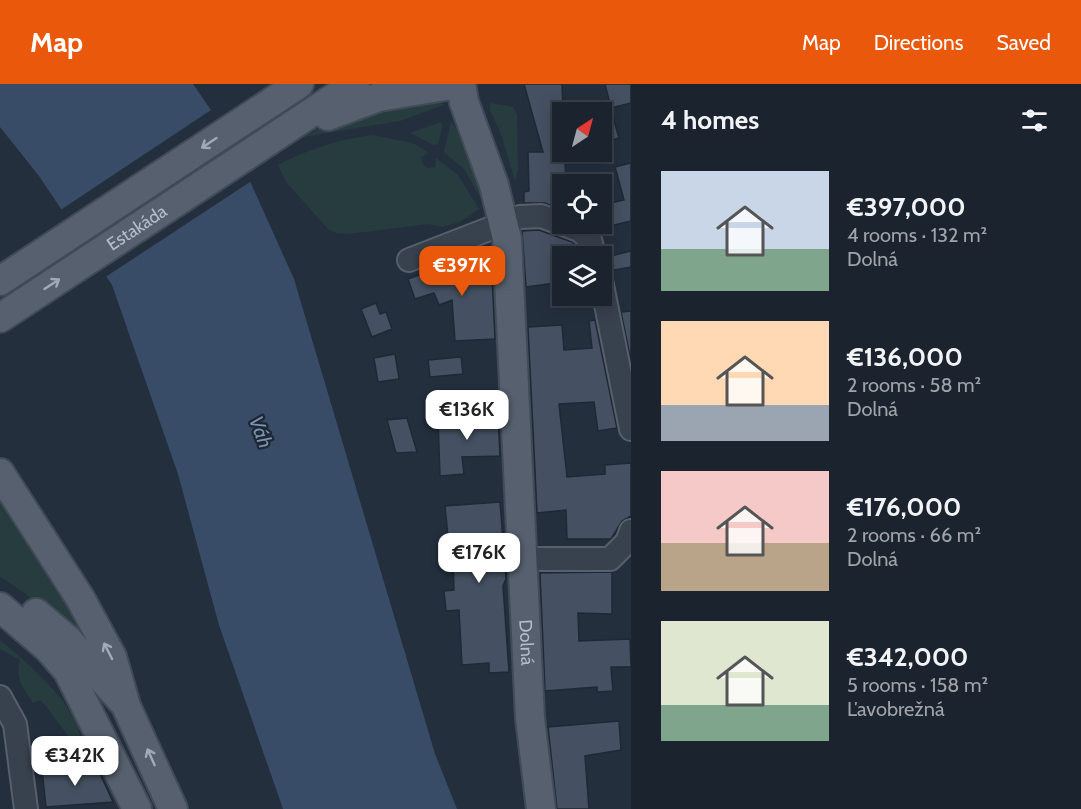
<!DOCTYPE html>
<meta charset="utf-8">
<style>
:root{--surface:#1b232e;--page:#242b36;--text:#f1f3f6;--muted:#a0a4aa;--line:#39404a;--accent:#ea580c}
body{margin:0;font-family:Cabin,sans-serif;background:var(--page);color:var(--text);height:100vh;display:flex;flex-direction:column;font-size:22px;white-space:nowrap}
*{box-sizing:border-box;margin:0}
p{font-size:20px;color:var(--muted)}
.icon{flex:none;width:33px;height:33px;fill:none;stroke:currentColor;stroke-width:2;stroke-linecap:round;stroke-linejoin:round}
.map{position:relative;flex:1;overflow:hidden}
.side{display:flex;flex-direction:column;background:var(--surface);width:450px}
.side>*{flex:none}
.needle{width:39px;rotate:36deg}
.buttons{position:absolute;left:552px;top:18px;display:grid;gap:12px}
.buttons a{display:grid;place-items:center;width:60px;height:60px;border-radius:0px;background:var(--surface);box-shadow:0 3px 15px #0003,0 0 0 2px var(--line);font-size:30px}
.price{position:absolute;translate:-50% -51px;padding:0 14px;border-radius:12px;background:#fff;color:#222;font-size:20px;line-height:39px;filter:drop-shadow(0 2px 3px #0008)}
.price::after{content:'';position:absolute;left:50%;top:36px;width:18px;height:14px;margin-left:-9px;background:inherit;clip-path:polygon(0 0,100% 0,50% 100%)}
.price.active{background:var(--accent);color:#fff}
ul{padding:0;list-style:none}
li{display:flex;align-items:center;gap:18px;height:150px;padding:0 30px}
li span{display:grid;place-items:center;flex:none;width:168px;height:120px;border-radius:0px;color:#555}
li>.icon{margin-inline-start:auto}
span .icon{width:72px;height:72px;fill:#fffc;stroke-width:1}
li b{font-size:26px}
h2{display:flex;justify-content:space-between;align-items:center;height:72px;padding:0 30px;font-size:26px}
header{display:flex;align-items:center;gap:36px;box-sizing:border-box;height:84px;padding:0 30px;background:var(--accent);color:#fff}
header strong{font-size:28px}
nav{display:flex;gap:33px;margin-inline-start:auto;font-size:21px}
main{display:flex;flex:1;min-height:0}
.map>svg:first-child{display:block}
.green{fill:#263c3f}
.water{fill:#394c67}
.pier{fill:#242f3e}
.building{fill:#455162;stroke:#1f2835;stroke-width:1.5}
.lines{fill:none;stroke-linecap:round;stroke-linejoin:round}
.minor-casing{stroke:#565f6c;stroke-width:26}
.major-casing{stroke:#414a57;stroke-width:32}
.minor{stroke:#38414e;stroke-width:22}
.major{stroke:#56606e;stroke-width:28}
.oneway{stroke:#a1aab7}
.labels{text-anchor:middle;stroke-width:4.5;stroke-linejoin:round;paint-order:stroke}
.street-label{font-size:18px;fill:#b4bcc9;stroke:#1d2633}
.water-label{font-size:20px;font-style:italic;fill:#7c92b1;stroke:#1d2633}
</style>
<header>
<strong>Map</strong>
<nav><a>Map</a><a>Directions</a><a>Saved</a></nav>
</header>
<main>
<div class="map">
<svg width="631" height="725" viewBox="0 0 631 725">
<rect width="100%" height="100%" fill="#242f3e"/>
<!-- green -->
<path class="green" d="M438 16 444 21 400 37 303 53 345 32Z
M490 19 513 23 517 31 518 85 515 97 501 50 490 26Z
M451 37 472 69 485 122 464 85 444 68Z
M441 38 443 41 438 60 434 61 410 49Z
M372 51 413 59 429 69 421 73 423 81 427 84 435 83 436 74 458 91 479 125 460 138 442 143 428 140 349 150 336 149 328 145 287 99 278 81C309 65 337 56 372 51Z
M0 409 65 513 100 577C70 543 38 517 0 493Z
M0 556C28 580 79 621 82 660L75 661 41 616 33 619C24 605 14 593 20 576L0 565Z"/>
<!-- water -->
<path class="water" d="M0 0H193L231 55 294 195 435 670 457 725H283L219 541 178 390 112 201 39 92 0 43Z"/>
<!-- pier -->
<path class="pier" d="M214 24 234 53 81 159 59 127Z
M238 61 253 96 104 194 83 163Z"/>
<!-- building -->
<path class="building" d="M524 0H562L566 100H562V126L545 119H524V108L529 107 528 68H543Z
M605 0H631V19L611 24Z
M613 33 619 54 602 59V37Z
M631 79V137L602 144V121L624 116 615 83Z
M539 146 572 158 578 163 580 172H562V198L526 203 522 147Z
M631 167V183L603 188 602 183 607 173Z
M466 174 483 179 492 192 495 255 455 257 452 216 439 221 434 209 415 215 408 195Z
M376 219 380 230 386 228 392 245 372 253 361 225Z
M631 227V277L621 228Z
M595 236 617 344 598 347 594 318 559 320 567 393 605 390V381L631 379V432L622 437 611 455H567L566 426 537 429 528 243 562 241 564 266 592 264 589 237Z
M395 270 399 295 378 298 374 274Z
M461 273 463 290 430 293 428 276Z
M498 330 500 372 462 373 464 390 440 392 438 335Z
M407 334 417 368 396 369 387 336Z
M500 418 506 495 503 502 509 588 489 589V579L462 581 459 526 446 527 444 507 454 506 453 480H458L456 453H448L445 422Z
M612 488V530L578 529 579 557 630 555 631 583H611L613 607 597 608V603L545 607 540 489Z
M619 637 621 666 585 672 589 725H557L548 643Z
M96 681 113 718 46 723 42 686Z"/>
<g class="lines">
<defs>
<path id="minor" d="M409 176 520 133 541 132 579 146 590 155 594 172
M602 201 631 345
M522 475H610L627 458 631 447
M0 613 15 640 26 725"/>
<g id="major">
<path id="s1" d="M461 0 464 18 494 101 507 155 530 634 541 725"/>
<path d="M328 32 379 13 457 0"/>
<path d="M0 197 299 0"/>
<path id="s2" d="M0 234 355 0"/>
<path d="M0 389 80 514 112 573 126 622 173 725"/>
<path d="M0 523 49 565 68 587 137 725"/>
<path d="M36 529 68 556 121 616"/>
</g>
</defs>
<!-- minor casing -->
<use href="#minor" class="minor-casing"/>
<!-- major casing -->
<use href="#major" class="major-casing"/>
<!-- minor -->
<use href="#minor" class="minor"/>
<!-- major -->
<use href="#major" class="major"/>
</g>
<!-- one-way arrows -->
<defs><path id="oneway-shaft" d="M-6 0H5M1.5-3L5.5 0L1.5 3" fill="none" stroke-width="1.6" stroke-linecap="round" stroke-linejoin="round" transform="scale(1.5)"/></defs>
<g class="oneway">
<use href="#oneway-shaft" transform="translate(209 59) rotate(146)"/>
<use href="#oneway-shaft" transform="translate(52 200) rotate(-33)"/>
<use href="#oneway-shaft" transform="translate(108 567) rotate(-117)"/>
<use href="#oneway-shaft" transform="translate(151 673) rotate(-114)"/>
</g>
<g class="labels">
<!-- street labels -->
<g class="street-label">
<text dy="6" stroke="none"><textPath href="#s2" startOffset="164">Estakáda</textPath></text>
<text dy="6" stroke="none"><textPath href="#s1" startOffset="566">Dolná</textPath></text>
</g>
<!-- water labels -->
<g class="water-label">
<text transform="translate(261 348) rotate(69)" y="7">Váh</text>
</g>
</g>
</svg>
<div class="buttons">
<a><svg class="needle" viewBox="-14 -14 28 28"><path d="M0-13l5 13h-10z" fill="#e53935"/><path d="M0 13l5-13h-10z" fill="#a0a4aa"/></svg></a>
<a><svg class="icon" aria-label="locate" viewBox="0 0 24 24"><circle cx="12" cy="12" r="6"/><path d="M12 2v4M12 18v4M2 12h4M18 12h4"/></svg></a>
<a><svg class="icon" aria-label="layers" viewBox="0 0 24 24"><path d="M12 4l9 5-9 5-9-5zM3 14l9 5 9-5"/></svg></a>
</div>
<b class="price active" style="left:462px;top:213px">€397K</b>
<b class="price" style="left:467px;top:357px">€136K</b>
<b class="price" style="left:479px;top:500px">€176K</b>
<b class="price" style="left:75px;top:703px">€342K</b>
</div>
<section class="side">
<h2>4 homes<svg class="icon" aria-label="filters" viewBox="0 0 24 24"><path d="M4 7h16M4 17h16"/><circle cx="9" cy="7" r="2"/><circle cx="15" cy="17" r="2"/></svg></h2>
<ul>
<li><span style="background:linear-gradient(#c9d6e8 65%,#7fa58c 0)"><svg class="icon" aria-label="home" viewBox="0 0 24 24"><path d="M3 11l9-7 9 7M6 9v11h12V9"/></svg></span><div><b>€397,000</b><p>4 rooms · 132 m²</p><p>Dolná</p></div></li>
<li><span style="background:linear-gradient(#ffd9b3 70%,#9aa5b1 0)"><svg class="icon" aria-label="home" viewBox="0 0 24 24"><path d="M3 11l9-7 9 7M6 9v11h12V9"/></svg></span><div><b>€136,000</b><p>2 rooms · 58 m²</p><p>Dolná</p></div></li>
<li><span style="background:linear-gradient(#f6c9c9 60%,#b9a48a 0)"><svg class="icon" aria-label="home" viewBox="0 0 24 24"><path d="M3 11l9-7 9 7M6 9v11h12V9"/></svg></span><div><b>€176,000</b><p>2 rooms · 66 m²</p><p>Dolná</p></div></li>
<li><span style="background:linear-gradient(#dfe7d0 70%,#7fa58c 0)"><svg class="icon" aria-label="home" viewBox="0 0 24 24"><path d="M3 11l9-7 9 7M6 9v11h12V9"/></svg></span><div><b>€342,000</b><p>5 rooms · 158 m²</p><p>Ľavobrežná</p></div></li>
</ul>
</section>
</main>
